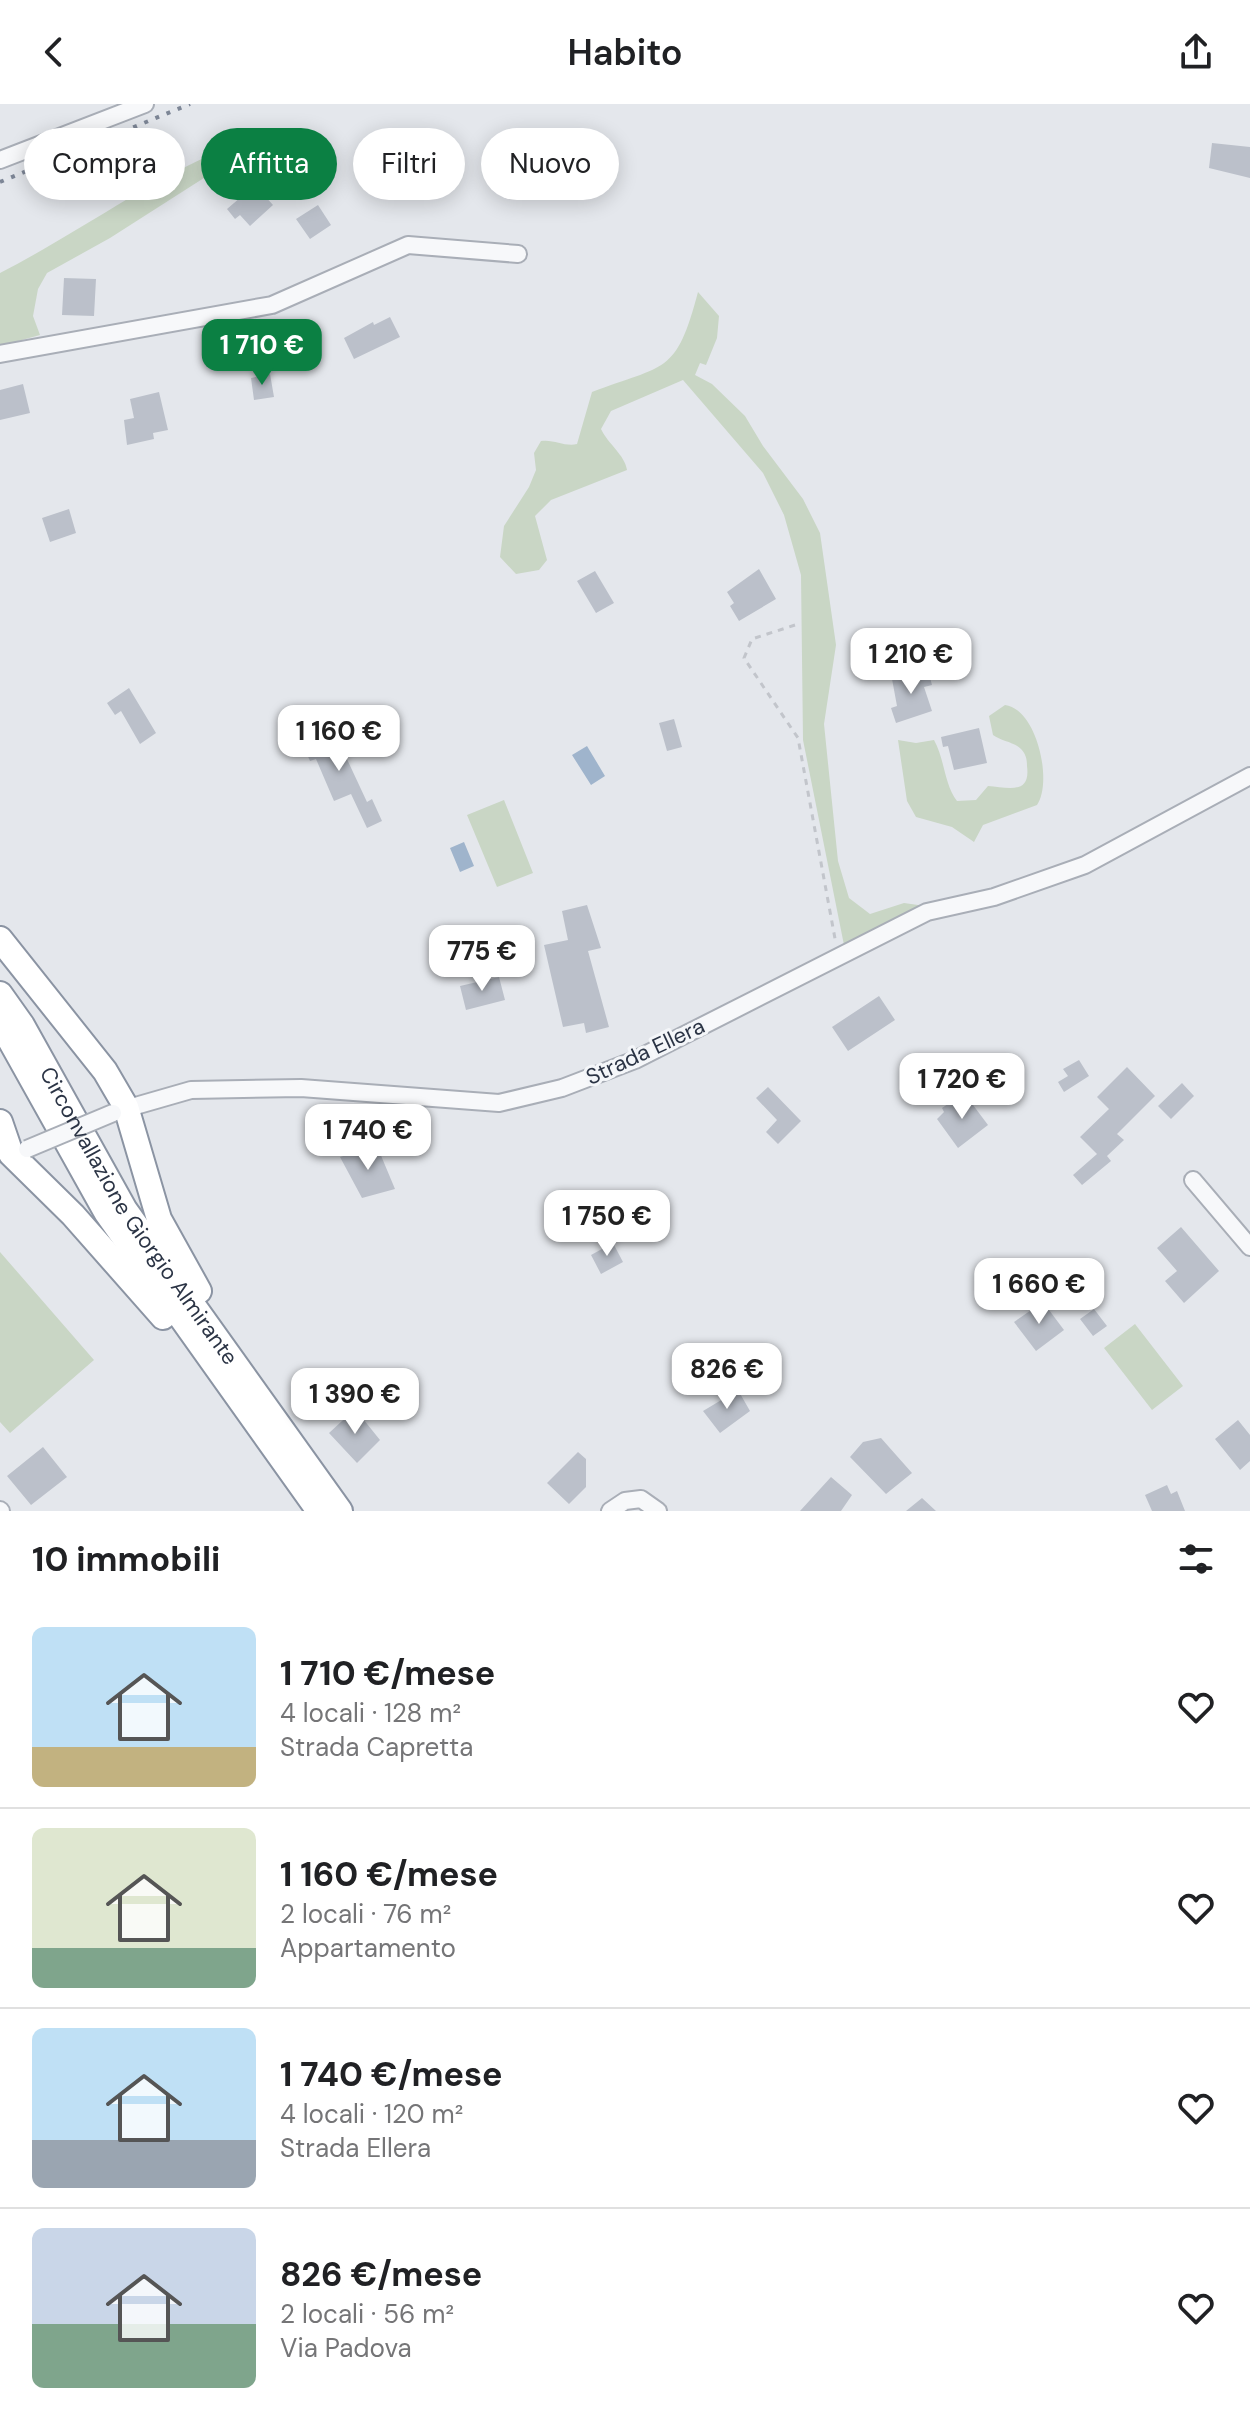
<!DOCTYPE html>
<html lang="it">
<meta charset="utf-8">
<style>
:root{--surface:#fff;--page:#f6f6f6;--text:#202124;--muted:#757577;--line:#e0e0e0;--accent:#0b8043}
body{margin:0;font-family:"DM Sans",sans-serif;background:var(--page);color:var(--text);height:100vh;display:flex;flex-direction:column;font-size:30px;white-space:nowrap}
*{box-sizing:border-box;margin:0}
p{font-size:26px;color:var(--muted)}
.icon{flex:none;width:44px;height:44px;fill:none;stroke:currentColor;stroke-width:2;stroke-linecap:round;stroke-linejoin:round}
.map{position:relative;height:1407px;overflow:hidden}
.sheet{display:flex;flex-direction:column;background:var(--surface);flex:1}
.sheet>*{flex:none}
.hud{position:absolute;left:24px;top:24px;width:800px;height:72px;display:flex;gap:16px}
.price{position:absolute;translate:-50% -68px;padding:0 18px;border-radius:16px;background:#fff;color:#222;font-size:26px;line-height:52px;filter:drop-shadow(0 2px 4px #0008)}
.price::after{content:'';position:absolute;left:50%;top:48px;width:24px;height:18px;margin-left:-12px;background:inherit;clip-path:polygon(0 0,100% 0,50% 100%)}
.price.on{background:var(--accent);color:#fff}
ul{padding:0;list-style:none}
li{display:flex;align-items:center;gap:24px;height:200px;padding:0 32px}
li+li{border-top:2px solid var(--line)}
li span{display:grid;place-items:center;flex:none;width:224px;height:160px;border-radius:12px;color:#555}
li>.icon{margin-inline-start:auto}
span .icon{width:96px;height:96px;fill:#fffc;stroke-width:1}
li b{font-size:34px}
h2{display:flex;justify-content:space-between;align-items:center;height:96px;padding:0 32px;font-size:34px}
.chip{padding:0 28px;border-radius:36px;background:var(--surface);box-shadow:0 4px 20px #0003;font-size:28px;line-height:72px}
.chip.on{background:var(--accent);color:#fff}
header{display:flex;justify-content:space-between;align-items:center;height:104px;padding:0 32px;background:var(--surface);font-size:36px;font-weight:600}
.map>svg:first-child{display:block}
.green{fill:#c9d6c5}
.water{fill:#9fb4cc}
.building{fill:#bbc0ca}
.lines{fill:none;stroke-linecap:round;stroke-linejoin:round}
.minor-casing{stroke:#a9aeb7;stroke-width:20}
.highway-casing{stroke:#8b94a3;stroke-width:28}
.path{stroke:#c2c5cb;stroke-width:3;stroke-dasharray:6 6;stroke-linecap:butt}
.minor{stroke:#f7f8fa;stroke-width:16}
.highway{stroke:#fff;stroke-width:24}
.rail{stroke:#7d8696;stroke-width:4;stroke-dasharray:4 8;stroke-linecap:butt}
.minor-bridge-casing{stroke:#a9aeb7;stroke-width:20;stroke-linecap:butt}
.minor-bridge{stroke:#f7f8fa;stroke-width:16}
.labels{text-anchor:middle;stroke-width:6;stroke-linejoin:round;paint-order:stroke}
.street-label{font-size:22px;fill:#2b3445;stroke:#f4f6f9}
</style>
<header><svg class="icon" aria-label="back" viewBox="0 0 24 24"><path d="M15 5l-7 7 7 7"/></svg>Habito<svg class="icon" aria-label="share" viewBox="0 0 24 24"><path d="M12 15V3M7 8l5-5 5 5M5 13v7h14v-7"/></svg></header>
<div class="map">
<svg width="1250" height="1407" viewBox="0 0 1250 1407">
<rect width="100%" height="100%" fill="#e4e7ec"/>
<!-- green -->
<path class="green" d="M230 42 218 65 110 134 47 169 38 185 33 212 40 231 0 242V169C78 129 149 76 230 42Z
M698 188 719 212 717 234 706 261 700 259 695 271 712 280 745 312 763 342 803 395 820 429 836 541 824 620 838 757 849 794 870 810 904 799 925 802 844 841 803 636 801 471 784 411 763 369 683 276 611 307 601 325C608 340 625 351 627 366L551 396 535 412 547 456 539 466 516 470 500 453 504 422 529 383 536 366 534 349 541 337C554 335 565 343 577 340L592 288C666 260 676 271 698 188Z
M1005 601C1037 605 1053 678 1037 701L983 721 974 738 952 723 916 713 907 697 898 636 916 639 934 636C945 656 944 680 957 697L976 696 988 682C1006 683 1031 692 1027 662 1027 656 1026 650 1021 645 1014 638 1001 637 993 631L989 612Z
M504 696 533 769 497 783 467 711Z
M0 1148 94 1256 10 1329 0 1318Z
M1135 1220 1183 1282 1152 1306 1104 1244Z"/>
<!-- water -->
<path class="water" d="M587 642 605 672 591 681 572 651Z
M464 738 474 762 460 768 450 744Z"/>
<!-- building -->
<path class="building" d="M401 29 410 44 421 37 438 64 407 83 385 59 393 54 384 40Z
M1212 39 1250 43V74L1209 64Z
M255 81 273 101 250 122 240 111 235 115 227 105Z
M318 101 331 121 310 135 296 115Z
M64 174 96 175 94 212 62 211Z
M390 213 400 233 354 255 344 234 373 218 374 221Z
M270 270 274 293 254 296 251 274Z
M23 280 30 309 0 316V286Z
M159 288 168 326 153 329 154 335 127 341 124 316 134 314 130 295Z
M69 405 76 429 50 438 42 414Z
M759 465 776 495 739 517 730 502 734 499 727 488Z
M595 467 614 499 596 509 577 477Z
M928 566 932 581 924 583 932 607 896 619 891 604 897 602 892 575Z
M129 584 156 629 140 640 121 607 115 611 107 599Z
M674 615 682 643 667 647 659 619Z
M332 623 367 698 372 695 382 717 367 724 351 690 334 697 316 655 310 657 301 637Z
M979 624 987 659 954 666 948 642 943 643 941 633Z
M587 801 601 844 588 847 609 923 586 929 584 919 563 923 544 841 568 836 562 807Z
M499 873 505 896 466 906 460 882Z
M879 892 895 916 848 947 832 923Z
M1079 956 1089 972 1064 988 1058 978 1068 972 1063 965Z
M1127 963 1155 992 1117 1030 1124 1036 1107 1052 1111 1057 1082 1081 1073 1071 1097 1050 1080 1033 1109 1005 1097 993Z
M1182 979 1194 992 1171 1015 1158 1002Z
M768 983 801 1017 778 1040 766 1028 777 1016 756 994Z
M967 993 988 1021 958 1044 937 1015 944 1008 942 1004 954 996 958 1000Z
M377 1042 395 1085 362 1094 340 1053Z
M1181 1123 1219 1167 1184 1199 1165 1177 1177 1167 1157 1144Z
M613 1139 623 1158 601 1170 591 1151Z
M1043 1198 1064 1226 1036 1247 1014 1218Z
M1094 1205 1107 1222 1093 1232 1080 1215Z
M738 1286 750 1307 720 1329 703 1307Z
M355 1305 380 1336 357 1359 329 1329Z
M1238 1316 1250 1331V1357L1240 1366 1215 1335Z
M881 1334 912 1369 886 1390 850 1353 863 1338Z
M43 1343 67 1373 31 1401 7 1372Z
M578 1348 586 1355V1383L569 1400 547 1379Z
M831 1373 852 1391 841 1407H800Z
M1167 1381 1171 1390 1177 1387 1185 1407H1152L1145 1391Z
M922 1394 936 1407H906Z"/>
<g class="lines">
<defs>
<path id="minor" d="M0 56 145 0
M0 250 272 201 408 141 518 150
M118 1007 191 986 301 984 499 999 562 984 635 956 927 808 994 793 1085 761 1250 672
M1193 1076 1250 1143
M0 1406 1 1407
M610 1407 625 1397 641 1395 658 1407"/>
<g id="highway">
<path d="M0 835 105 967 126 1003 159 1115 199 1187"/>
<path id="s1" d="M0 890 22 921 125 1106 340 1407"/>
<path d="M0 918 106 1108 319 1407"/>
<path d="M0 1018 11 1050 73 1111 163 1213"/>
</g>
</defs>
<!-- minor casing -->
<use href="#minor" class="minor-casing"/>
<!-- highway casing -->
<use href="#highway" class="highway-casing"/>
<!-- path -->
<path class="path" d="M795 521 752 535 744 554 798 634 836 840"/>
<!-- minor -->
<use href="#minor" class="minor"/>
<!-- highway -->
<use href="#highway" class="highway"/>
<!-- rail -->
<path class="rail" d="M0 78 190 0"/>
<defs>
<path id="minor-bridge" d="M27 1045 113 1009"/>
</defs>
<!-- minor-bridge casing -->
<use href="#minor-bridge" class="minor-bridge-casing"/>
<!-- minor-bridge -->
<use href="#minor-bridge" class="minor-bridge"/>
</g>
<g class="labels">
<!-- street labels -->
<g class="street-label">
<text transform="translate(645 947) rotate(-25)" y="8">Strada Ellera</text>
<text dy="8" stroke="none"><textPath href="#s1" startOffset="262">Circonvallazione Giorgio Almirante</textPath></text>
</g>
</g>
</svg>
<b class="price on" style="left:262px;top:283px">1 710 €</b>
<b class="price" style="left:911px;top:592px">1 210 €</b>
<b class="price" style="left:339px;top:669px">1 160 €</b>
<b class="price" style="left:482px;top:889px">775 €</b>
<b class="price" style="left:962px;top:1017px">1 720 €</b>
<b class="price" style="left:368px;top:1068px">1 740 €</b>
<b class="price" style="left:607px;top:1154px">1 750 €</b>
<b class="price" style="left:1039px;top:1222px">1 660 €</b>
<b class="price" style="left:727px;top:1307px">826 €</b>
<b class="price" style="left:355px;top:1332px">1 390 €</b>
<div class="hud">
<a class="chip">Compra</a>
<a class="chip on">Affitta</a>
<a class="chip">Filtri</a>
<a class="chip">Nuovo</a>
</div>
</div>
<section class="sheet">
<h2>10 immobili<svg class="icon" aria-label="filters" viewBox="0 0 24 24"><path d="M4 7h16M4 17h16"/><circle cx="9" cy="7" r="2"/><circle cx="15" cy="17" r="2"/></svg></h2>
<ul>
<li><span style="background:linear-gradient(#bfe0f5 75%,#c2b280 0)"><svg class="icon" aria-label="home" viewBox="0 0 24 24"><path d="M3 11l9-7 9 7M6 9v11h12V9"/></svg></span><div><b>1 710 €/mese</b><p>4 locali · 128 m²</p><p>Strada Capretta</p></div><svg class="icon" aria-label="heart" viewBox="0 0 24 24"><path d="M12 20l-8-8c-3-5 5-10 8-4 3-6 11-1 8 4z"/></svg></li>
<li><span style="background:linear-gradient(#dfe7d0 75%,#7fa58c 0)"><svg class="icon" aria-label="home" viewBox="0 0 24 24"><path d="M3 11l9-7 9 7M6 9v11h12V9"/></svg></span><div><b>1 160 €/mese</b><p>2 locali · 76 m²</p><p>Appartamento</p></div><svg class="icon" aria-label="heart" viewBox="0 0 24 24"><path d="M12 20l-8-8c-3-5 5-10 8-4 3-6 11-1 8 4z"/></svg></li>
<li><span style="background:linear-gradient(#bfe0f5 70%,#9aa5b1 0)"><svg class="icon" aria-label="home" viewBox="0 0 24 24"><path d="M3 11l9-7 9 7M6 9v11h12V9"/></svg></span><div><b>1 740 €/mese</b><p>4 locali · 120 m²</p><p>Strada Ellera</p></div><svg class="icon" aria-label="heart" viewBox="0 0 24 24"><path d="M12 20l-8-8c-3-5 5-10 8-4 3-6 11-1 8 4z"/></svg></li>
<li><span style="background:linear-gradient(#c9d6e8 60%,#7fa58c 0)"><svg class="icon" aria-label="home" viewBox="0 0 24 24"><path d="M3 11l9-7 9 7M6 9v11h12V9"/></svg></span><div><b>826 €/mese</b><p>2 locali · 56 m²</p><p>Via Padova</p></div><svg class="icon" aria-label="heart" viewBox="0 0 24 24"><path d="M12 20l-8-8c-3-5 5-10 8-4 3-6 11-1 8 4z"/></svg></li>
</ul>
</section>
